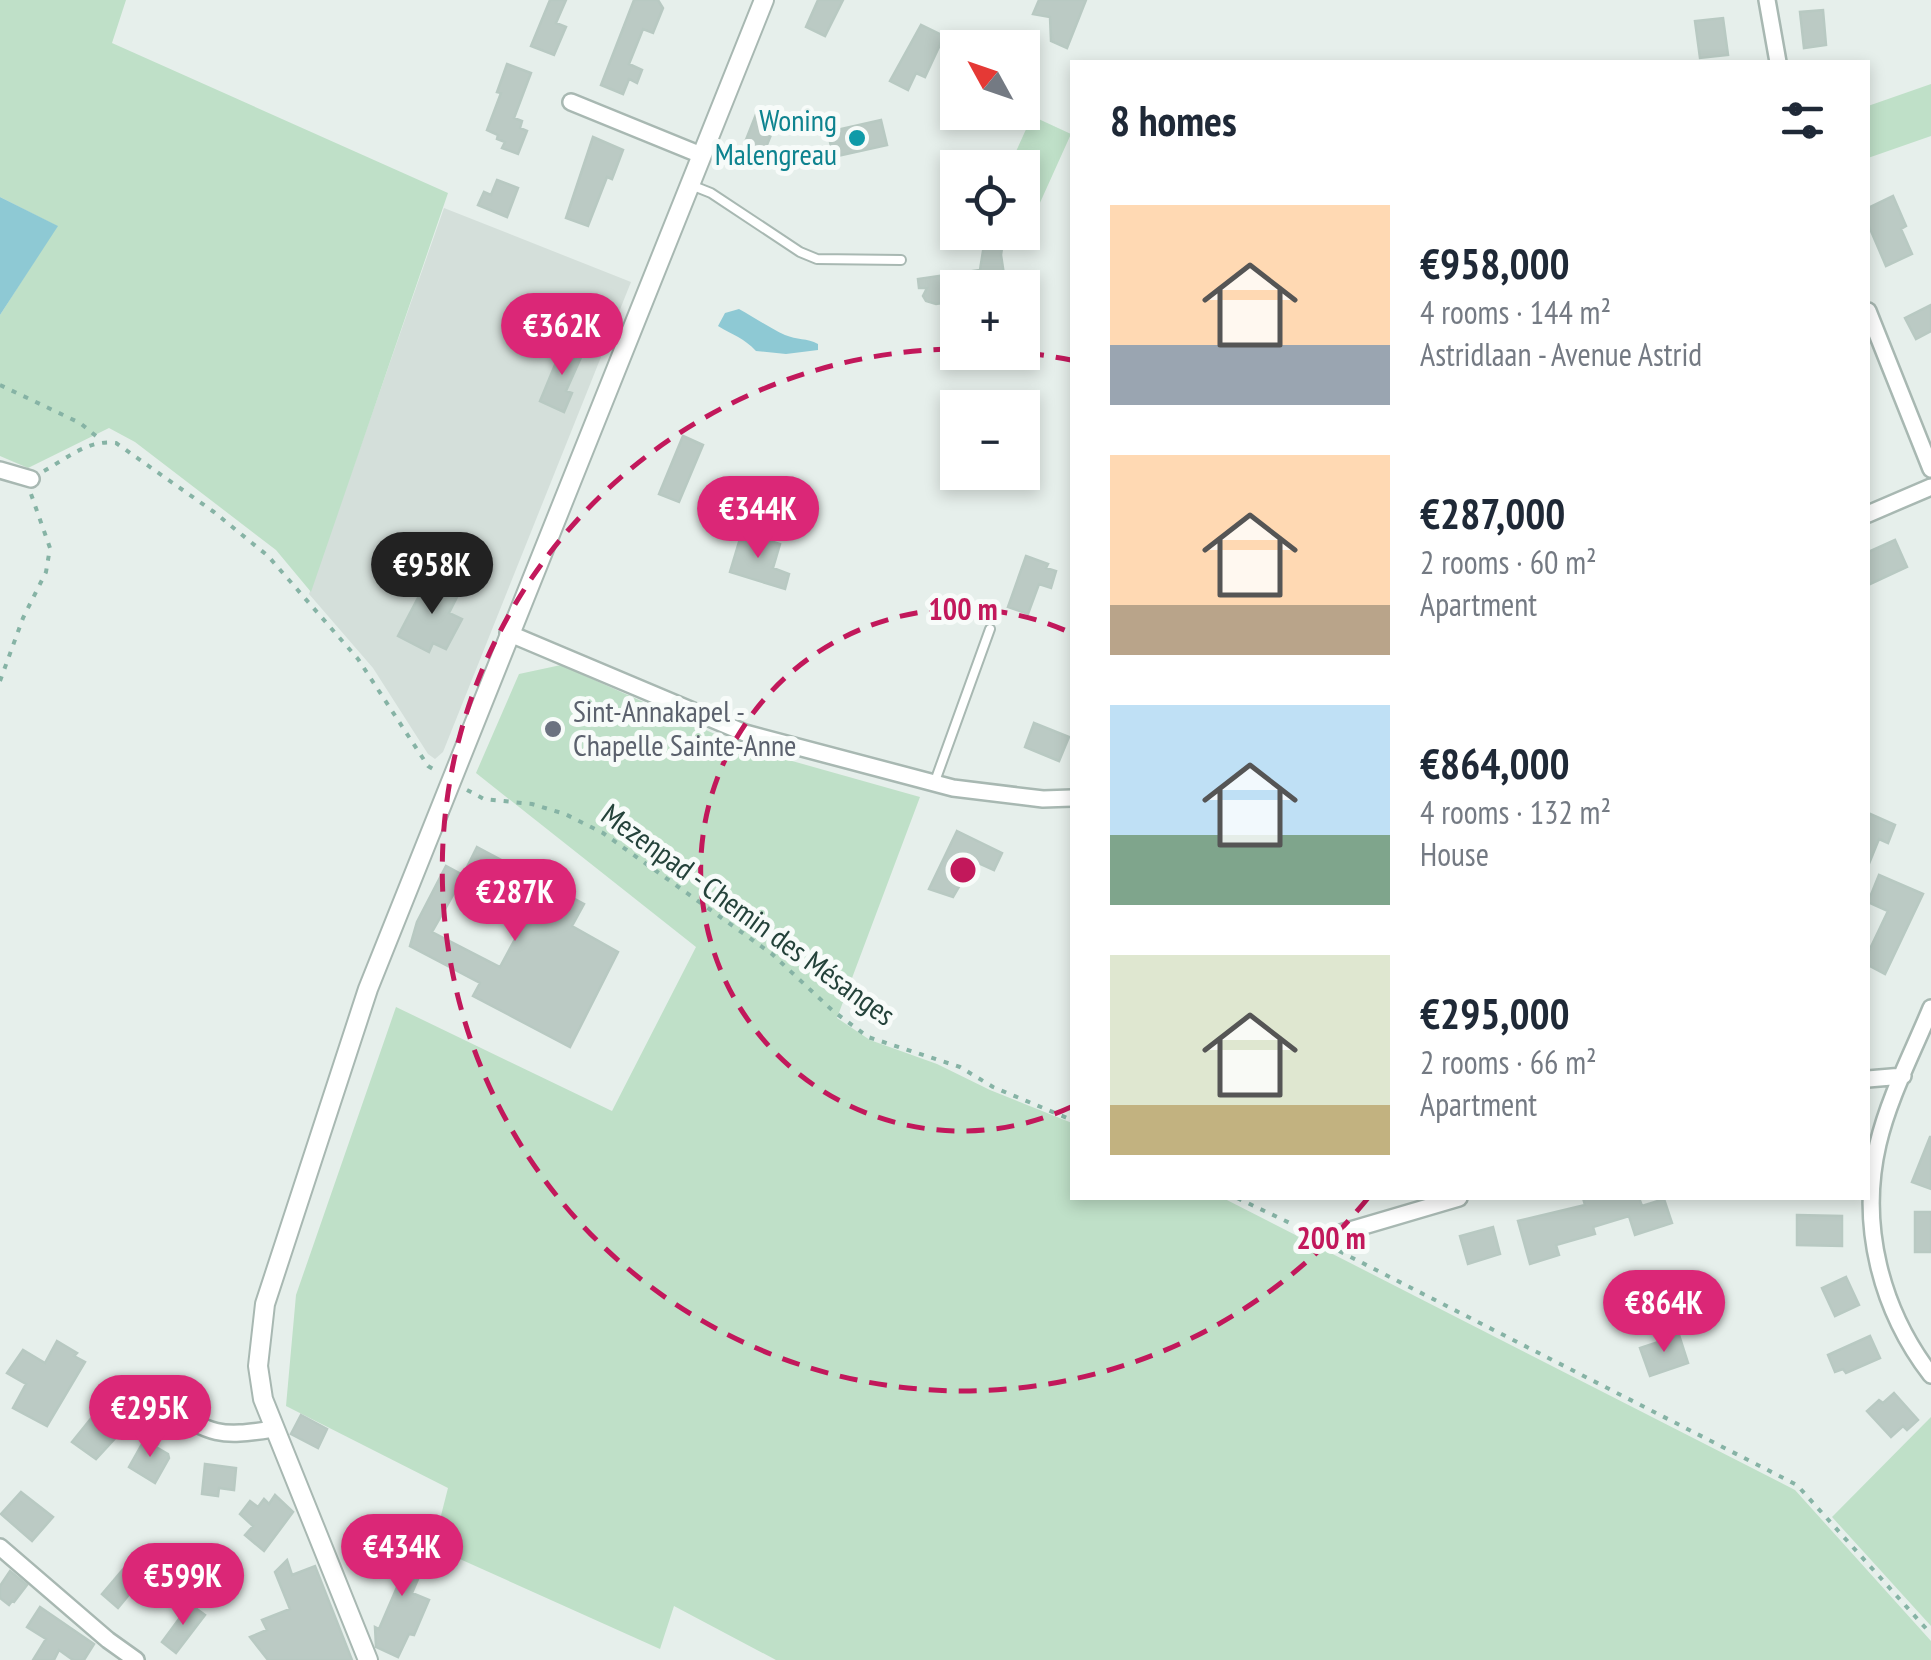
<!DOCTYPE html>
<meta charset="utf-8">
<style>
:root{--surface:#fff;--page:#f6f6f7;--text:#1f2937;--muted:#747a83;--accent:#db2777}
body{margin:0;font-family:"PT Sans Narrow",sans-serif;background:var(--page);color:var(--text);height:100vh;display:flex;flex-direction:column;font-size:38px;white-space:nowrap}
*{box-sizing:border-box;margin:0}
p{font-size:32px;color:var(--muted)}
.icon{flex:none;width:55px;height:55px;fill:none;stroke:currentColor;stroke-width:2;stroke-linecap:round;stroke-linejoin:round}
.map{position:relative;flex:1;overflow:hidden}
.side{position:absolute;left:1070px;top:60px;width:800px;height:1140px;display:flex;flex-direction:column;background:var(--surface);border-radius:0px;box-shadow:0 5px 15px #0003}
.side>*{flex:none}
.needle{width:65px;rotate:310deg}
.tools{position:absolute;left:940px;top:30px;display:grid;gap:20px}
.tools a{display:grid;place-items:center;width:100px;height:100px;border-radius:0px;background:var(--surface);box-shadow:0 5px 15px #0003;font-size:50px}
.price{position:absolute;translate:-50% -85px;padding:0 22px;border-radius:35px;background:var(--accent);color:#fff;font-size:32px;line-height:65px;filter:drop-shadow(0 2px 5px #0008)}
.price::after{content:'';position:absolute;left:50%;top:60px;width:30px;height:22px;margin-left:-15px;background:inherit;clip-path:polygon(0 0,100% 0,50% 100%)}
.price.active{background:#222;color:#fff}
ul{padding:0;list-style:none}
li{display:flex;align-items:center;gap:30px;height:250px;padding:0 40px}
li span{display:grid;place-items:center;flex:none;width:280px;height:200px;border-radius:0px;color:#555}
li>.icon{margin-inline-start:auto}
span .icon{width:120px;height:120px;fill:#fffc;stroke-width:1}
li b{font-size:42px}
h2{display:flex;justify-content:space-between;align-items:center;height:120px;padding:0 40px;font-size:42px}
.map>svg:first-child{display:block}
.built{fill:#d4dfda}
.green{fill:#bfe0c8}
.water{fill:#8ec9d4}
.building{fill:#bbcac4;stroke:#b8c9c2;stroke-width:2.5;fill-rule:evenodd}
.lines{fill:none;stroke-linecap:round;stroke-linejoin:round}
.service-casing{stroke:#a8b8b2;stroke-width:12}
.minor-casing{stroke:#a8b8b2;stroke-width:20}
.tertiary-casing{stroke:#a8b8b2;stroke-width:22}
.path{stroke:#86b3a5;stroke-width:4;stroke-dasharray:5 8;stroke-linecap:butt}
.service{stroke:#fff;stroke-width:8}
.minor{stroke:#fff;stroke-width:15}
.tertiary{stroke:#fff;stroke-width:18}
.ring{fill:none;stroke:#c2185b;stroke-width:5;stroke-dasharray:18 12}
.culture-dot{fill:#0f9aa8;stroke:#f7fbf9;stroke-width:4}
.worship-dot{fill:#6b7280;stroke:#f7fbf9;stroke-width:4}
.labels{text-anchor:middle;stroke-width:10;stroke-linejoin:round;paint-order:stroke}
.culture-label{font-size:30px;fill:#0d838f;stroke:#f7fbf9;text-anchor:end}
.worship-label{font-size:30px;fill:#5b616d;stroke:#f7fbf9;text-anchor:start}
.street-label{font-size:30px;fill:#24423a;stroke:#f7fbf9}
.centre{fill:#c2185b;stroke:#f7fbf9;stroke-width:5}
.ring-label{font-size:30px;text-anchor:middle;font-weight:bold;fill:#c2185b;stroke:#f7fbf9;stroke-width:10;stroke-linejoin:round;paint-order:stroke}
</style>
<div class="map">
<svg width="1931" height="1660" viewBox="0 0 1931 1660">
<rect width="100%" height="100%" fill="#e6efeb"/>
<!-- built -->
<path class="built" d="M444 208 631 282 443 752 435 759 428 754 373 668 309 594Z"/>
<!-- green -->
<path class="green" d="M0 0H126L112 43 448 193 311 592 276 550 135 442 109 428 28 468 0 456V315L57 226 0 197Z
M1931 84V136L1868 158V106Z
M1032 116 1071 134 1034 216 1023 211 1022 168 1009 167Z
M561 665 746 748 920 797 837 1018 870 1040 937 1064 990 1090 1072 1123V1198H1223L1795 1490 1931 1641V1660H776L674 1606 660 1649 433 1547 448 1488 286 1406 296 1295 396 1007 612 1111 696 947 476 773 519 674Z
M1931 1417V1626L1832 1517Z"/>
<!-- water -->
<path class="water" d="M0 197 58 226 0 315Z
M739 309C754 317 769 328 785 335 797 340 807 338 818 344V350L786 354 756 351C744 338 733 335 718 326L725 313Z"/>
<!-- building -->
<path class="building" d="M550 0H566L556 23 566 27 554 55 531 46Z
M634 0H658L663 8 653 33 643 29 629 64 642 70 637 83 629 79 623 94 601 85Z
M818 0H843L825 36 806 27Z
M1039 0H1086L1067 48 1051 41 1050 17 1033 14Z
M1823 10 1826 45 1804 48 1800 12Z
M1723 18 1728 55 1700 58 1695 21Z
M921 25 944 36 925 77 916 73 908 90 890 81Z
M507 64 531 73 514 118 522 121 520 128 527 131 518 154 502 148 505 142 497 139 498 135 487 130 501 93 497 92Z
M757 112 777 120 760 162 740 155Z
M881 120 887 145 833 157 828 132Z
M593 137 623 150 612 179 607 177 588 226 566 218Z
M497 180 518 188 507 217 478 205 484 192 491 195Z
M1893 196 1906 226 1901 229 1912 254 1886 266 1868 224V208Z
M986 232 1004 234 1001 255 1006 288H958V301L936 304 926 301 923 296 927 288H919L918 279 980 270Z
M1931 305V331L1916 339 1905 318Z
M564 343 580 349 578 353 582 355 566 391 572 393 564 412 540 401Z
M683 436 703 445 679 502 659 494Z
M742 532 780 544 773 568 789 574 785 589 730 572Z
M1895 540 1907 567 1868 585V552Z
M1026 556 1048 564 1046 568 1056 571 1051 588 1039 584 1028 614 1008 607Z
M429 577 459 593 449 613 462 619 446 649 433 643 429 652 398 636Z
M1034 723 1069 737 1059 761 1025 747Z
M1868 813 1895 825 1888 843 1879 839 1868 866Z
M957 831 1002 853 994 870 974 861 953 897 929 889Z
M477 847 584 904 572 926 618 952 570 1047 473 996 480 983 410 946 417 922 446 866 463 875ZM460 883 527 917 500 967 432 932Z
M1879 875 1923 894 1885 974 1868 965V953L1888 911 1868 902Z
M1930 1137H1931V1189L1912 1182Z
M1583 1198H1639L1642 1206 1664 1199 1672 1223 1635 1235 1629 1216 1593 1227 1595 1234 1556 1245 1559 1255 1530 1264 1518 1221 1585 1205Z
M1915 1212H1931V1252H1915Z
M1797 1215 1842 1216V1246L1797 1245Z
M1493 1227 1500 1254 1468 1264 1460 1236Z
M1846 1277 1859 1305 1835 1316 1822 1288Z
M1679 1335 1688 1363 1650 1376 1640 1348Z
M1870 1336 1880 1358 1846 1373 1843 1369 1835 1372 1828 1355Z
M57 1341 77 1353 74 1356 85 1362 47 1426 13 1408 26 1384 7 1373 23 1350 45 1363Z
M1894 1393 1918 1420 1907 1430 1903 1426 1891 1437 1867 1411 1879 1400 1883 1403Z
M301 1415 327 1429 318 1448 291 1434Z
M93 1416 99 1421 102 1418 119 1434 96 1459 72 1442Z
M146 1437 158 1444 156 1447 168 1454 169 1458 155 1483 129 1467Z
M205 1464 236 1468 234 1490 219 1488 218 1496 202 1494Z
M21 1492 53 1517 32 1541 1 1514Z
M275 1495 293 1512 264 1551 245 1535 253 1526 240 1514 250 1501 258 1507 264 1499 269 1504Z
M389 1539 428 1556 412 1593 429 1600 414 1635 409 1634 398 1657 376 1647 375 1627 379 1629 404 1571 380 1560Z
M287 1560 292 1575 315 1566 352 1660H268L250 1637 267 1630 262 1620 290 1609 275 1572Z
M125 1567 148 1586 139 1597 132 1591 118 1608 102 1594Z
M10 1571 27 1585 14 1602 12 1601 9 1605 0 1598V1586Z
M190 1604 205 1615 176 1653 162 1642Z
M40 1607 94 1644 84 1660H73L59 1650 54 1660H33L46 1639 27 1627Z"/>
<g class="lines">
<defs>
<path id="service" d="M691 185 711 193 800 252 817 259 901 260
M934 784 990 629"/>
<path id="minor" d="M1767 0 1778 62
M571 102 701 155
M1868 311 1931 469
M0 470 31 479
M1868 514 1931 487
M508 633 745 733 953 788 1043 799 1072 798
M1931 1008C1913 1052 1889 1097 1878 1144 1859 1225 1881 1310 1931 1375
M1868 1079 1903 1076
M1323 1238 1459 1198
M164 1405C212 1434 217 1438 273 1429
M0 1547 108 1640 136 1660"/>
<path id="tertiary" d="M368 1660 263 1399 258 1366 265 1304 368 989 764 0"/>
</defs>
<!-- service casing -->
<use href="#service" class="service-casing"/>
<!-- minor casing -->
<use href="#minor" class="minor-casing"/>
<!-- tertiary casing -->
<use href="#tertiary" class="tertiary-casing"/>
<!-- path -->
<path class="path" d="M0 385 80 423 101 440
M44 471C67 458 89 439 116 443L214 512 268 556 358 659 428 766 438 772
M0 681 23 618 46 572 50 548 31 494
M467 790 484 799 532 804 565 814 603 833 772 954 833 1011 868 1037 960 1067 993 1087 1072 1120
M1237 1198 1311 1233
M1339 1251 1797 1485 1931 1634"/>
<!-- service -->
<use href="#service" class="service"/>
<!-- minor -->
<use href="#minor" class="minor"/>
<!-- tertiary -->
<use href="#tertiary" class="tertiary"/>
</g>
<!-- distance rings -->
<g class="ring">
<path d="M1071 1107A261 261 0 1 1 1071 633"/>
<path d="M1368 1198A521 521 0 1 1 954 349M1026 353A521 521 0 0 1 1071 360"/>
</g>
<!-- markers -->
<circle class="culture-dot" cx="857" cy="138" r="10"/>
<circle class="worship-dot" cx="553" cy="729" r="10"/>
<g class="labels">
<!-- culture labels -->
<g class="culture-label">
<text x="837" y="131">Woning<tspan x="837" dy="34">Malengreau</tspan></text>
</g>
<!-- worship labels -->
<g class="worship-label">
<text x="573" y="722">Sint-Annakapel -<tspan x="573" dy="34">Chapelle Sainte-Anne</tspan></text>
</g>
<!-- street labels -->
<g class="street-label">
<text transform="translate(748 915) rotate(36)" y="10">Mezenpad - Chemin des Mésanges</text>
</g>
</g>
<circle cx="963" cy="870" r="15" class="centre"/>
<g class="ring-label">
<text x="963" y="620">100 m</text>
<text x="1331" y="1249">200 m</text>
</g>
</svg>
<div class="tools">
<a><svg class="needle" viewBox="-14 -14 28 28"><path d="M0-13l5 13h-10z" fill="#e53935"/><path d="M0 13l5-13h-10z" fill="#747a83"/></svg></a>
<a><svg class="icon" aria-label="locate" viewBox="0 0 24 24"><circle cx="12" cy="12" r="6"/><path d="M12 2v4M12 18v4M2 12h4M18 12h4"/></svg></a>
<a>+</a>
<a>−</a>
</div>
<b class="price" style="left:562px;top:378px">€362K</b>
<b class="price" style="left:758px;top:561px">€344K</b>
<b class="price active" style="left:432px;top:617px">€958K</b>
<b class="price" style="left:515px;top:944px">€287K</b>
<b class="price" style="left:1664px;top:1355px">€864K</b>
<b class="price" style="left:150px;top:1460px">€295K</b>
<b class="price" style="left:402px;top:1599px">€434K</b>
<b class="price" style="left:183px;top:1628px">€599K</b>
<section class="side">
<h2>8 homes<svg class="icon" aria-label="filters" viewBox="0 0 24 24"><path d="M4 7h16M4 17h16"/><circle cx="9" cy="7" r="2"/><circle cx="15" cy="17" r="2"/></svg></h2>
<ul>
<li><span style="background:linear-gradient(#ffd9b3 70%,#9aa5b1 0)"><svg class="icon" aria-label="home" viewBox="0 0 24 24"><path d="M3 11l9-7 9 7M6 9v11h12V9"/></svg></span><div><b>€958,000</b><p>4 rooms · 144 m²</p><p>Astridlaan - Avenue Astrid</p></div></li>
<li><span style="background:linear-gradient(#ffd9b3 75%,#b9a48a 0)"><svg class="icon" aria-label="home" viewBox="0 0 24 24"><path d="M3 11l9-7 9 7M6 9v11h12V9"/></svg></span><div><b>€287,000</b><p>2 rooms · 60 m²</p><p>Apartment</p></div></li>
<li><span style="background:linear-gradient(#bfe0f5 65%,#7fa58c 0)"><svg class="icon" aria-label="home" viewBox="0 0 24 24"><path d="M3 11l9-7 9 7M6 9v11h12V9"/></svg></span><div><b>€864,000</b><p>4 rooms · 132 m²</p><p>House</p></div></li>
<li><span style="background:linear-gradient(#dfe7d0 75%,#c2b280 0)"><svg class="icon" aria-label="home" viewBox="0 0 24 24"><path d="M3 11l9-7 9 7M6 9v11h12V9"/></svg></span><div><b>€295,000</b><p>2 rooms · 66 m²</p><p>Apartment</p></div></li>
</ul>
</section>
</div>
